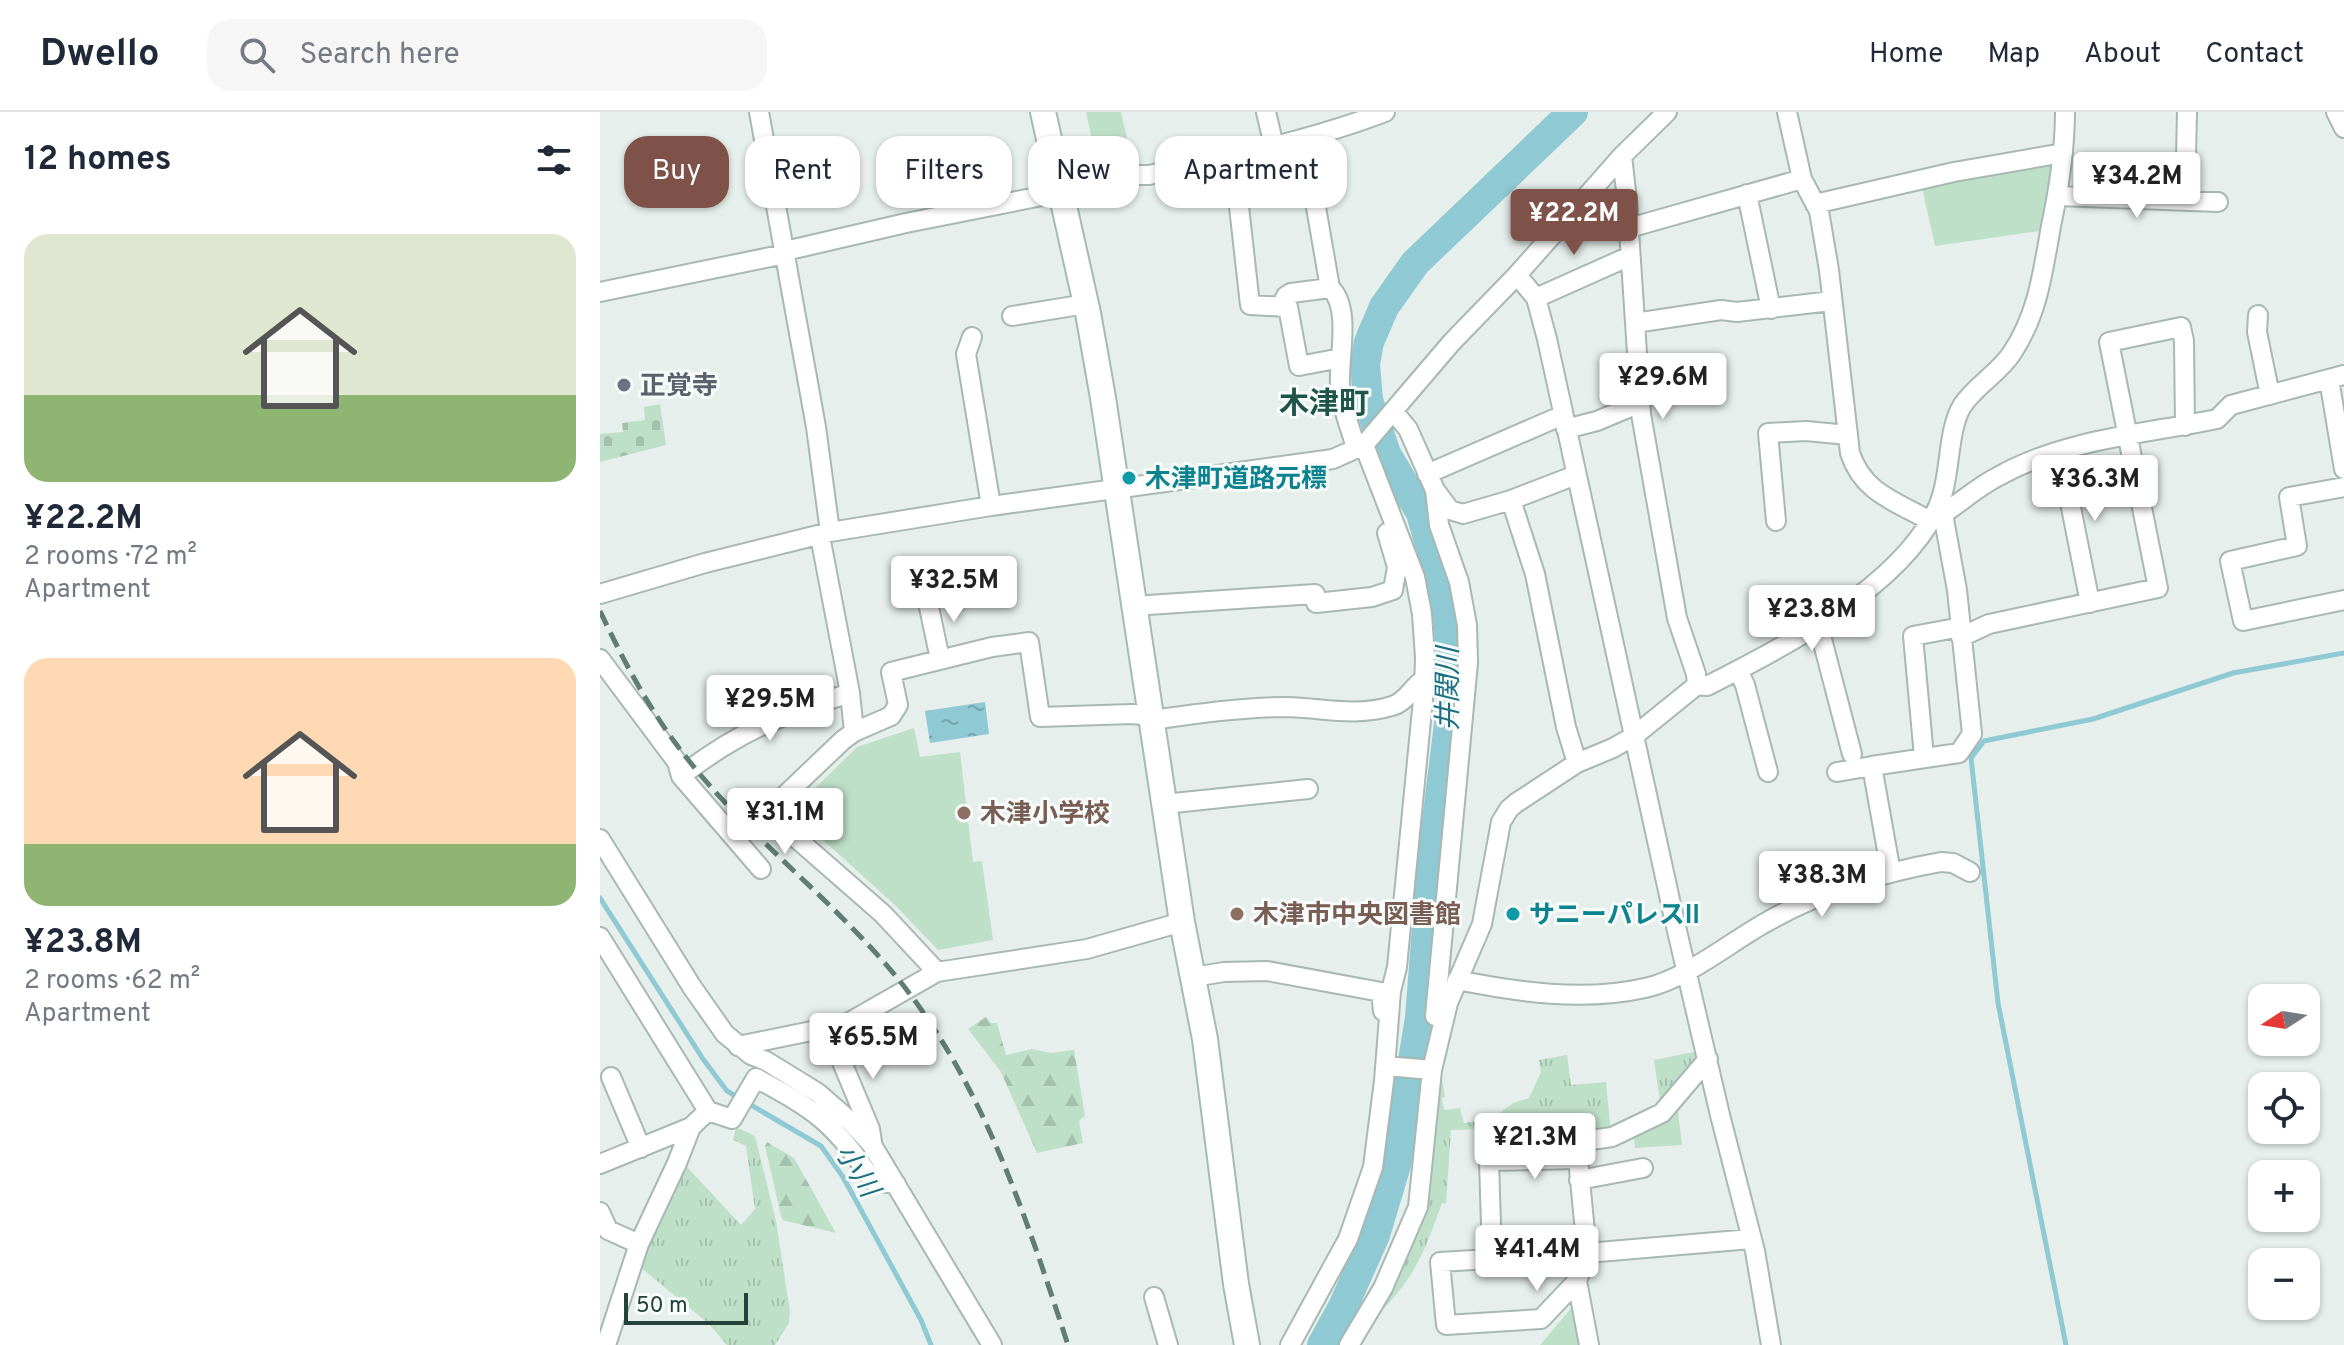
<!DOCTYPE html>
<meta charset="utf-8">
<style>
:root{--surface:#fff;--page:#f6f6f7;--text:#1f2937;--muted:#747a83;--line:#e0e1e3;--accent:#7f5249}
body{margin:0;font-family:Overpass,"Noto Sans JP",sans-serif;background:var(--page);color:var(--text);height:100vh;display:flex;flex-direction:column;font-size:30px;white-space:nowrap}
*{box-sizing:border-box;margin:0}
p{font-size:26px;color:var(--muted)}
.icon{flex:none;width:44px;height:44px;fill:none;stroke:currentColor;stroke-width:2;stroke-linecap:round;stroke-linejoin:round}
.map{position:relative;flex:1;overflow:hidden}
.details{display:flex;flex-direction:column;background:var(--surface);width:600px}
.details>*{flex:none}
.hud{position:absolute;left:24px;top:24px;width:760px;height:72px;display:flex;gap:16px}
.needle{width:52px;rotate:258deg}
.tools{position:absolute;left:1648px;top:872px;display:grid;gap:16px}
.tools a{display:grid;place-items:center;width:72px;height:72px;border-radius:16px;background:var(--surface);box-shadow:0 2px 6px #0004;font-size:40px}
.scale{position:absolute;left:24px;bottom:20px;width:124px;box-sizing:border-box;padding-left:8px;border:4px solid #24423a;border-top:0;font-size:22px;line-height:28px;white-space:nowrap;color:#24423a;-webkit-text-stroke:6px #f7fbf9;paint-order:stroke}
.price{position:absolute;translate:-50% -68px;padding:0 18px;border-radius:8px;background:#fff;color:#222;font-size:26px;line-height:52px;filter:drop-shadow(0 2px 4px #0008)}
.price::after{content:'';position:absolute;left:50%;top:48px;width:24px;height:18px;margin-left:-12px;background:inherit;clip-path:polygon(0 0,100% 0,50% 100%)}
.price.current{background:var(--accent);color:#fff}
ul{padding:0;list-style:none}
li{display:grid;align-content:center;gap:16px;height:424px;padding:0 24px}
li span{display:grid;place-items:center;height:248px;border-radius:24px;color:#555}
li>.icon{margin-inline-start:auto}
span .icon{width:144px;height:144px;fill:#fffc;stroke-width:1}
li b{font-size:34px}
h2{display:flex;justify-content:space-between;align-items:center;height:96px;padding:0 24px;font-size:34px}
.pill{padding:0 28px;border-radius:24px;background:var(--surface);box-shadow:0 2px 6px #0004;font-size:28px;line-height:72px}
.pill.current{background:var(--accent);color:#fff}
header{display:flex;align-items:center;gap:48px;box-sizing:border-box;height:112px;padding:0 40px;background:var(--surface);border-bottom:2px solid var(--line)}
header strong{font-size:38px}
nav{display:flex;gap:44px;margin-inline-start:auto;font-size:28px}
.search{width:560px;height:72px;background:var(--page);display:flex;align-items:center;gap:20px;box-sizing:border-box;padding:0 28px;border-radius:24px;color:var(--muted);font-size:30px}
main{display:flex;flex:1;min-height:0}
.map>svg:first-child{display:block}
.grass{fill:url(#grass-tufts)}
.forest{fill:url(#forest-firs)}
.cemetery{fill:url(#cemetery-stones)}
.green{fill:#bfe0c8}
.water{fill:url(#water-ripples)}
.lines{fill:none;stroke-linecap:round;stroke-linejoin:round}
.stream{stroke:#8ec9d4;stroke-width:5}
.river{stroke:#8ec9d4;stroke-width:30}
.street-casing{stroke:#a8b8b2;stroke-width:22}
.secondary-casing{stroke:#a4bbb3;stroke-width:28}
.street{stroke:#fff;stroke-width:18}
.secondary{stroke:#fff;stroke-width:24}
.rail{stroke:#5f7d75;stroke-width:5;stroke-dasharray:16 8;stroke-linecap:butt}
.worship-dot{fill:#6b7280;stroke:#f7fbf9;stroke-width:3}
.culture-dot{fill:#0f9aa8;stroke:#f7fbf9;stroke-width:3}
.education-dot{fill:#8d6e63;stroke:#f7fbf9;stroke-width:3}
.labels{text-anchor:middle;stroke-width:6;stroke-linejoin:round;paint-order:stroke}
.worship-label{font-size:26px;font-weight:bold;fill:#5b616d;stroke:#f7fbf9;text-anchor:start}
.culture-label{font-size:26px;font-weight:bold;fill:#0d838f;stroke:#f7fbf9;text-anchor:start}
.education-label{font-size:26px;font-weight:bold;fill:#785e54;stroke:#f7fbf9;text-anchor:start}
.water-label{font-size:28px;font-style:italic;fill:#1c6f80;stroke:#f7fbf9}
.quarter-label{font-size:30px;font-weight:bold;fill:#1f5548;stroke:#f7fbf9}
</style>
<header>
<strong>Dwello</strong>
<div class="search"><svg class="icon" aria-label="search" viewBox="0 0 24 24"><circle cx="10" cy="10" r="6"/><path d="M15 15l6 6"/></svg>Search here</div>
<nav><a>Home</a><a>Map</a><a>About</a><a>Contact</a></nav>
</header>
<main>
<section class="details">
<h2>12 homes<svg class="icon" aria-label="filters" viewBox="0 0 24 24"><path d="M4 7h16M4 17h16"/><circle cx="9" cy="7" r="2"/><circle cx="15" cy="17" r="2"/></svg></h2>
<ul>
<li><span style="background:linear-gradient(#dfe7d0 65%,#8fb573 0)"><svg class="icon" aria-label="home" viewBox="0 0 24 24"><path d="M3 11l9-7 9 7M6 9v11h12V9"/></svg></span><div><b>¥22.2M</b><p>2 rooms · 72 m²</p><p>Apartment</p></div></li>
<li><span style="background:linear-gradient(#ffd9b3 75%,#8fb573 0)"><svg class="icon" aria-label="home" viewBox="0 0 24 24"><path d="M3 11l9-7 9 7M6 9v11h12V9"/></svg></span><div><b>¥23.8M</b><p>2 rooms · 62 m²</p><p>Apartment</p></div></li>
</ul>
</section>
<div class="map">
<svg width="1744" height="1233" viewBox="0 0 1744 1233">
<defs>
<pattern id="grass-tufts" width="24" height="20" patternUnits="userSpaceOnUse" patternTransform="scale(2)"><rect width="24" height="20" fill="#bfe0c8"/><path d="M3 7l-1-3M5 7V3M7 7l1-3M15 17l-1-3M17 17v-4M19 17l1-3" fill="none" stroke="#a4c1ad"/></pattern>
<pattern id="forest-firs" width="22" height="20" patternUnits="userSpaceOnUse" patternTransform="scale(2)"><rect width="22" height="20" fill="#bfe0c8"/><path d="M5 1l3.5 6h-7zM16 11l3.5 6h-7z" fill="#a4c1ad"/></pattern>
<pattern id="cemetery-stones" width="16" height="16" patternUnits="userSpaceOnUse" patternTransform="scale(2)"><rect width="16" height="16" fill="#bfe0c8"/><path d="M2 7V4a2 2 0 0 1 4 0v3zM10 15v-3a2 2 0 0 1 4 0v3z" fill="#a4c1ad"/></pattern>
<pattern id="water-ripples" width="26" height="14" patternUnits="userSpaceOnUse" patternTransform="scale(2)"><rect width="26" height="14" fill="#8ec9d4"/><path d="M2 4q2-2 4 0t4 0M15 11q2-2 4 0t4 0" fill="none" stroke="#74a5ad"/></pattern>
</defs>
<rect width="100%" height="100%" fill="#e6efeb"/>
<!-- grass -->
<path class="grass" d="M1098 939 1100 949 1061 996 1054 948Z
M967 943 971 973 1006 970 1011 1022 972 1027 969 1015 851 1018 846 1092 842 1091C826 1136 814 1168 779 1201L807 1146 822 1109 835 964 842 967 845 985 842 986 844 998 860 996 864 1011 892 1007 913 991 929 986 941 960 939 948Z
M136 1015 155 1024 176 1109 190 1200 189 1211 175 1233H127L109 1212 39 1154 87 1055 141 1113 155 1097 146 1034 133 1028Z"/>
<!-- forest -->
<path class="forest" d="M386 905 391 911H397L406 943 432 937 451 941 474 938 485 1004 479 1009 483 1031 437 1041 401 960 368 917Z
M167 1030 194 1046 236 1121 182 1108 165 1034Z"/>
<!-- cemetery -->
<path class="cemetery" d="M60 292 66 333 0 350V322L23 320 22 311 45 308 44 295Z"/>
<!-- green -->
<path class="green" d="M486 0H521L534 57 500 64Z
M1454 47 1440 119 1335 134 1321 71Z
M314 616 320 645 360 640 373 750 382 749 393 828 338 838 296 794 200 707 198 693 257 635Z
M1077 991 1082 1033 1035 1036 1033 1020Z
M973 1194 981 1233H940Z"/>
<!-- water -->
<path class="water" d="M385 590 389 622 330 631 325 599Z"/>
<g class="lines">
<!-- stream -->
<path class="stream" d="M0 786 103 947 127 979 221 1034 243 1065 321 1208 331 1233
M1466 1233 1398 891 1371 646 1384 629 1493 607 1633 561 1744 541"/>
<!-- river -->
<path class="river" d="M722 1233 743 1195 775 1123 796 1053 820 906 832 750 851 596 852 550 846 490 821 401 786 342 768 288 765 252 769 230 784 195 815 151 973 0"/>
<defs>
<path id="street" d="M159 0 216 315 230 420
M666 0 674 34
M1187 0 1202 67 1219 99 1229 158 1250 341C1263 381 1295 389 1330 409
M1736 0 1744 16
M704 26 730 176C752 195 738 248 740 274 741 295 751 317 756 336
M1022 44 1027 88 1041 302 1077 506 1096 562 1097 573
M628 45 638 86 650 193 688 195 699 254 741 246
M1147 82 1171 197
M1458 84 1618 90
M1585 89 1587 0
M1215 92 1354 60 1463 41
M1029 116 1202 67
M185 139 306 111 452 82 461 78 535 63H549C629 45 709 29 785 0
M917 163 936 186 947 227 1074 806 1120 1003 1155 1139 1171 1233
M0 180 185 142
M936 186 1030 144
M681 195 686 184 691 181 730 176
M1658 203 1657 220 1670 283
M412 204 486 192
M1035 211 1121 198 1137 200 1231 189
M372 225 366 242 391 394
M1729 267 1744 357
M793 299 808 317 835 378 850 398 863 402 911 388 935 462 966 615 977 651
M966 317 997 309 1040 291
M1460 340 1490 491
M827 362 963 303
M1744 375 1689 385 1697 434 1630 449 1643 509 1744 488
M835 378 839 413 859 470 867 513 868 551 835 904
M911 388 976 363
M1336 399 1343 402C1361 390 1379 374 1399 364 1465 327 1545 322 1617 307L1631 293 1744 263
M1176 409 1168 321 1206 319 1248 323
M220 424 250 581 254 620
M0 482 105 451 230 420 391 394 733 347 764 333 852 230 917 163 1022 44 1067 0
M327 486 340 547
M533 494 715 482 716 491 772 485 793 478 797 455 787 421
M1218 512 1252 642
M1361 525 1389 512 1558 476 1509 230 1581 215 1584 229 1585 314
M0 547 77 650 81 664 161 757
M1138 558 1145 573 1168 660
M552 608C596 602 643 595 687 595 723 596 756 605 792 594 807 590 812 574 825 567
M1324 645 1313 524 1361 515
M1237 660 1272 654
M81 664C139 619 181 603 250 581
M564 692 708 677
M0 727 92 875 125 922 151 943 166 949 218 981 250 1009 272 1033 392 1233
M1291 761 1272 654 1359 641 1372 622 1357 478 1343 402
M0 825 108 999 132 1007 156 966C215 998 235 1011 273 1069L296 1072
M337 860 283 802 180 712 175 695 179 689 243 628 254 620 291 604 298 593 291 560 392 535 429 530 440 605 532 602 551 604
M593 865 624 860 667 859 781 880 783 899
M857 868C917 880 983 890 1045 876 1084 868 1128 832 1163 812 1217 781 1279 761 1341 750L1353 751 1370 760
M228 917 270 1017 272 1030
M138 934 246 912 337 860 487 837 582 810
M786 954 832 958
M11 965 41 1036
M978 1047 977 1030 1012 1025 1062 1001 1108 947
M0 1052 91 1015
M979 1068 1043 1056
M0 1100 8 1118 39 1132
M892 1145 889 1049 978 1047 987 1141 840 1150 846 1213 941 1207 977 1169 987 1141 1151 1127
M977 1169 989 1233
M554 1185 568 1233
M6 1233 39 1132 77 1051 91 1015 108 999
M690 1233 748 1127 773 1055 784 969 791 879 797 855 824 577 825 545 822 502 815 465 764 333
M749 1233 783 1176 818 1095 832 958 848 891 882 812 901 710 909 697 916 691 977 651 1013 636 1034 624 1097 573 1107 574C1183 535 1296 478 1336 399 1352 368 1346 321 1362 294 1375 274 1399 261 1412 241 1438 202 1443 159 1451 114 1459 76 1465 39 1465 0"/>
<path id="secondary" d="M443 0 488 201 503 286 582 810 605 927 636 1172 647 1233"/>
</defs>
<!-- street casing -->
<use href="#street" class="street-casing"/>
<!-- secondary casing -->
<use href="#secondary" class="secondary-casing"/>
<!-- street -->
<use href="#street" class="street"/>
<!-- secondary -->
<use href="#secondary" class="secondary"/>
<!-- rail -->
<path class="rail" d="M0 499C24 550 51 601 86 645 149 726 234 788 299 868 384 974 426 1105 468 1233"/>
</g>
<!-- markers -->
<circle class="worship-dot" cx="24" cy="273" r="8"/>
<g class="culture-dot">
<circle cx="529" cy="366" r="8"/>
<circle cx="913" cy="802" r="8"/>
</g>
<g class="education-dot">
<circle cx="364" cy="701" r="8"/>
<circle cx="637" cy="802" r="8"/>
</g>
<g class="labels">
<!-- worship labels -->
<g class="worship-label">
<text x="40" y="282">正覚寺</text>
</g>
<!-- culture labels -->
<g class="culture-label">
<text x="545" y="375">木津町道路元標</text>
<text x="929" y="811">サニーパレスII</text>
</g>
<!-- education labels -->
<g class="education-label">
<text x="380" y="710">木津小学校</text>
<text x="653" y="811">木津市中央図書館</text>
</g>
<!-- water labels -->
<g class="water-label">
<text transform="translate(847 577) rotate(-90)" y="10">井関川</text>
<text transform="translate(258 1058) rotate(58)" y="10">小川</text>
</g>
<!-- quarter labels -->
<g class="quarter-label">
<text x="724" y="301">木津町</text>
</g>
</g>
</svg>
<div class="tools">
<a><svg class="needle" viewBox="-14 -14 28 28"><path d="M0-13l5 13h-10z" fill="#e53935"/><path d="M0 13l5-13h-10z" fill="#747a83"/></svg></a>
<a><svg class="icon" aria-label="locate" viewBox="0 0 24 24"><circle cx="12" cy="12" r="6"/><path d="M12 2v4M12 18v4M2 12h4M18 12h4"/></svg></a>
<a>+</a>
<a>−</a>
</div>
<div class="scale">50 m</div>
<b class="price" style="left:1537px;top:108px">¥34.2M</b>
<b class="price current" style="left:974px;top:145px">¥22.2M</b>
<b class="price" style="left:1063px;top:309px">¥29.6M</b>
<b class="price" style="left:1495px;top:411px">¥36.3M</b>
<b class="price" style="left:354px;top:512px">¥32.5M</b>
<b class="price" style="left:1212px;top:541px">¥23.8M</b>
<b class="price" style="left:170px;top:631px">¥29.5M</b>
<b class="price" style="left:185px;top:744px">¥31.1M</b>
<b class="price" style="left:1222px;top:807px">¥38.3M</b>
<b class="price" style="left:273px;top:969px">¥65.5M</b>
<b class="price" style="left:935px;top:1069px">¥21.3M</b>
<b class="price" style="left:937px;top:1181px">¥41.4M</b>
<div class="hud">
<a class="pill current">Buy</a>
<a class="pill">Rent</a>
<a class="pill">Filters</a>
<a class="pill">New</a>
<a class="pill">Apartment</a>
</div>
</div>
</main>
